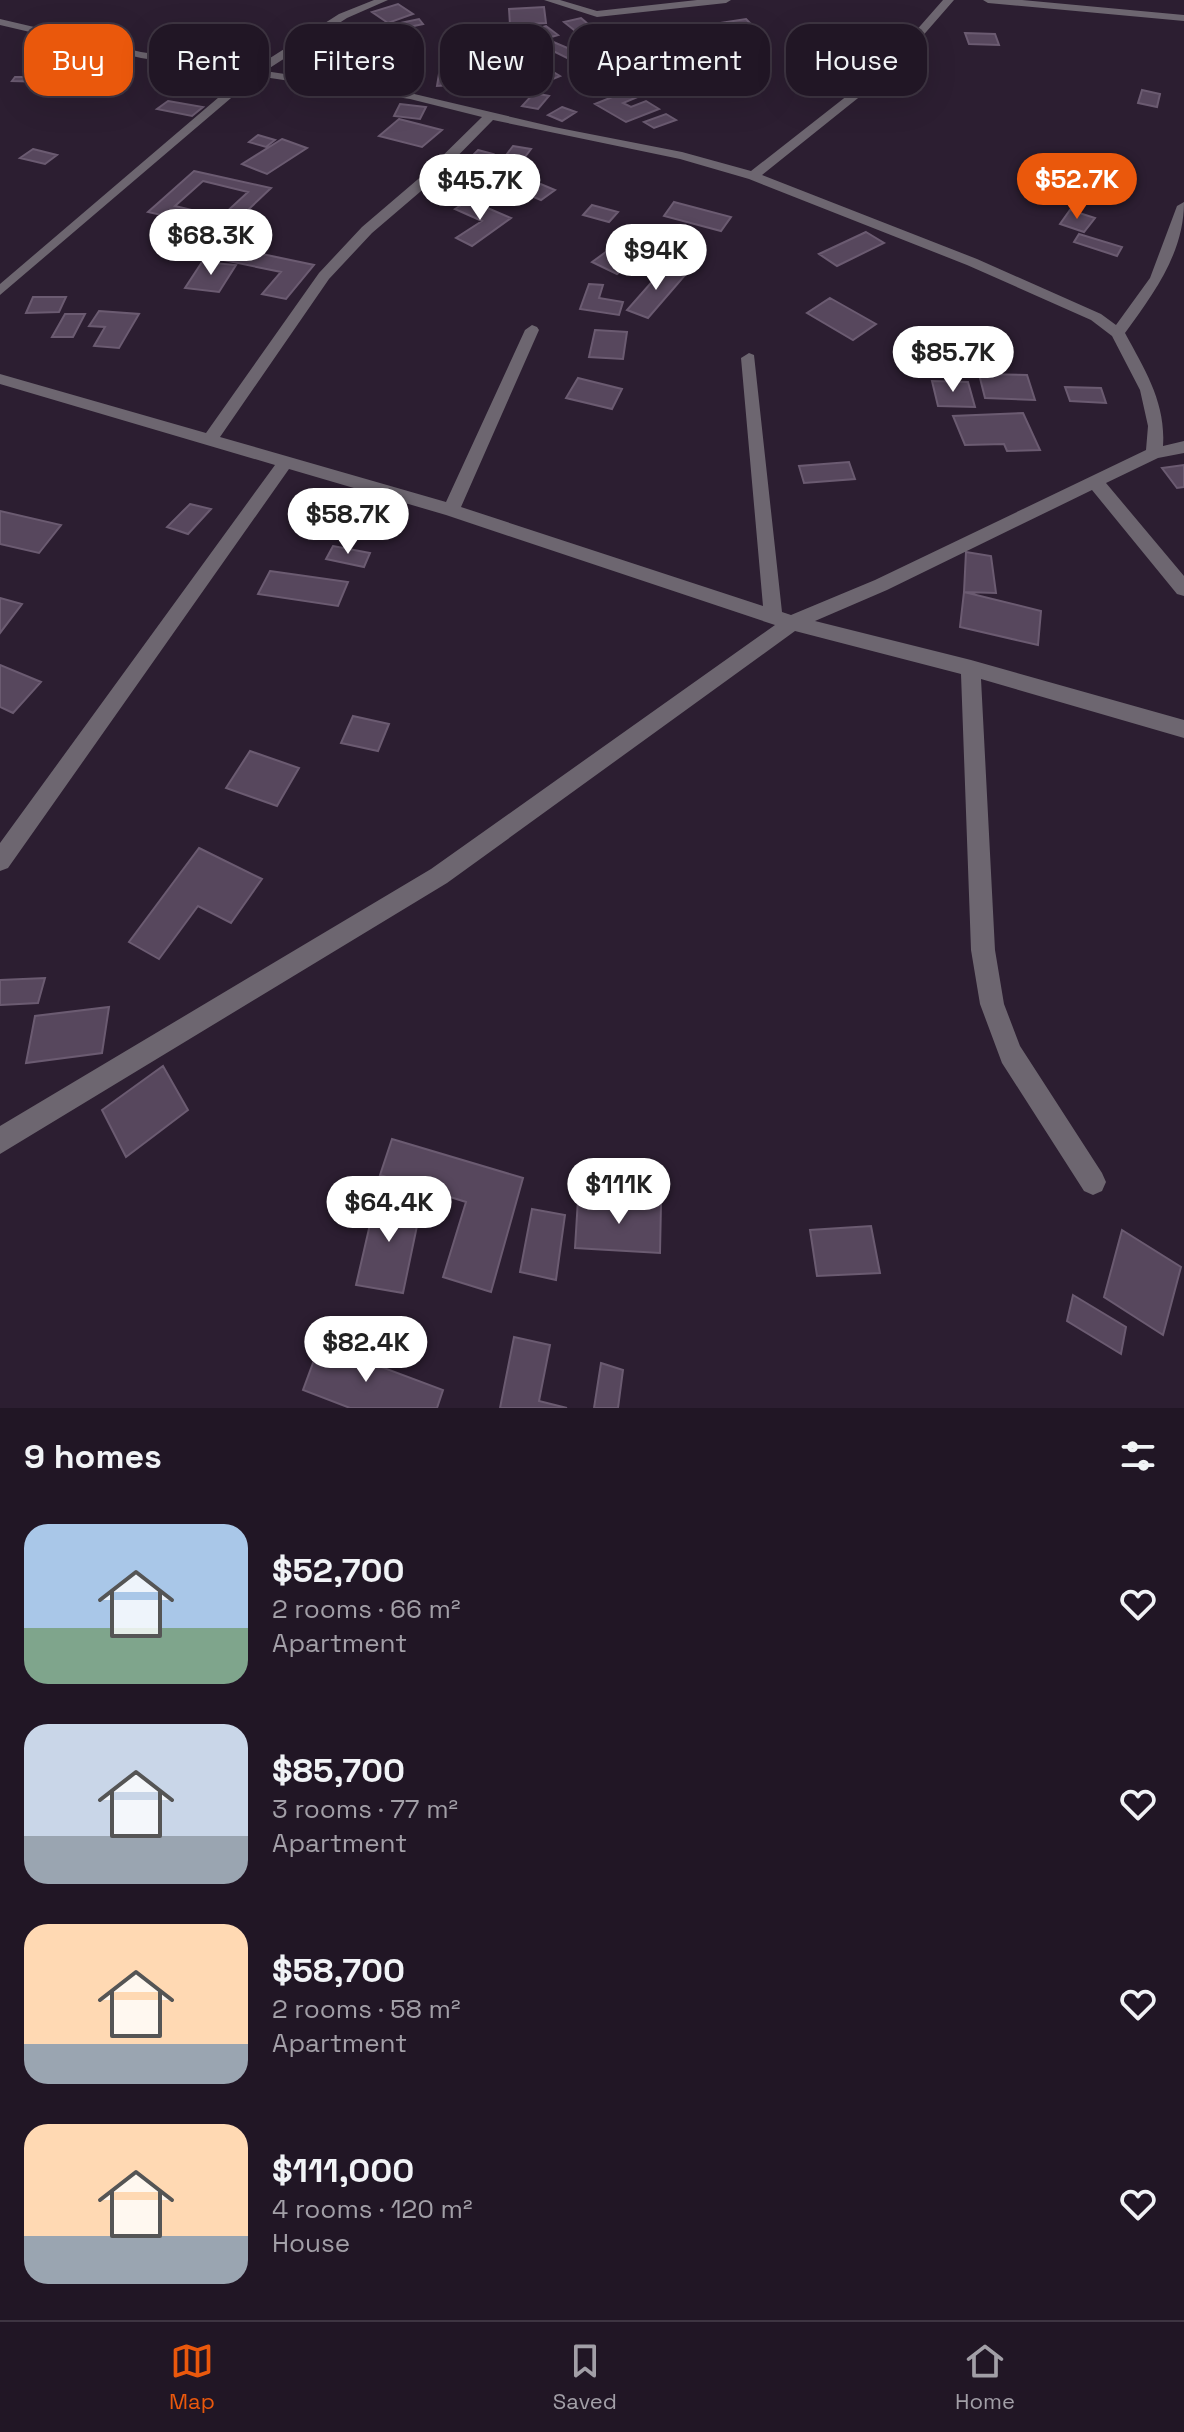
<!DOCTYPE html>
<meta charset="utf-8">
<style>
:root{--surface:#211625;--page:#291f2d;--text:#f1f3f6;--muted:#a29fa7;--line:#3e3542;--accent:#ea580c}
body{margin:0;font-family:"Space Grotesk",sans-serif;background:var(--page);color:var(--text);height:100vh;display:flex;flex-direction:column;font-size:30px;white-space:nowrap}
*{box-sizing:border-box;margin:0}
p{font-size:26px;color:var(--muted)}
.icon{flex:none;width:44px;height:44px;fill:none;stroke:currentColor;stroke-width:2;stroke-linecap:round;stroke-linejoin:round}
.map{position:relative;height:1408px;overflow:hidden}
.drawer{display:flex;flex-direction:column;background:var(--surface);flex:1}
.drawer>*{flex:none}
.banner{position:absolute;left:24px;top:24px;width:1136px;height:72px;display:flex;gap:16px}
.price{position:absolute;translate:-50% -68px;padding:0 18px;border-radius:28px;background:#fff;color:#222;font-size:26px;line-height:52px;filter:drop-shadow(0 2px 4px #0008)}
.price::after{content:'';position:absolute;left:50%;top:48px;width:24px;height:18px;margin-left:-12px;background:inherit;clip-path:polygon(0 0,100% 0,50% 100%)}
.price.active{background:var(--accent);color:#fff}
ul{padding:0;list-style:none}
li{display:flex;align-items:center;gap:24px;height:200px;padding:0 24px}
li span{display:grid;place-items:center;flex:none;width:224px;height:160px;border-radius:24px;color:#555}
li>.icon{margin-inline-start:auto}
span .icon{width:96px;height:96px;fill:#fffc;stroke-width:1}
li b{font-size:34px}
h2{display:flex;justify-content:space-between;align-items:center;height:96px;padding:0 24px;font-size:34px}
.chip{padding:0 28px;border-radius:24px;background:var(--surface);box-shadow:0 8px 32px #0002,0 0 0 2px var(--line);font-size:28px;line-height:72px}
.chip.active{background:var(--accent);color:#fff}
.dock{display:flex;justify-content:space-around;align-items:center;height:112px;border-top:2px solid var(--line);background:var(--surface);font-size:22px;color:var(--muted)}
.dock a{display:grid;justify-items:center;gap:4px}
.dock .active{color:var(--accent)}
.map>svg:first-child{display:block}
.building{fill:#57475d;stroke:#6b5b71;stroke-width:2;fill-rule:evenodd}
.lines{fill:none;stroke-linecap:round;stroke-linejoin:round}
.minor{fill:#6d6670;fill-rule:evenodd}
</style>
<div class="map">
<svg width="1184" height="1408" viewBox="0 0 1184 1408">
<rect width="100%" height="100%" fill="#2c1e31"/>
<!-- building -->
<path class="building" d="M398 4 413 14 388 23 372 12Z
M544 7 546 23 510 25 509 9Z
M581 18 595 30 579 34 564 22Z
M419 19 423 24 400 29 395 24Z
M746 19 753 26 721 31 714 24Z
M546 26 558 35 538 41 526 32Z
M356 29 382 36 376 40 361 36 346 46 336 44Z
M965 33 995 34 999 45 969 44Z
M523 38 527 44 505 48 500 41Z
M710 38 738 59 723 62 697 42Z
M551 41 572 50 585 44 594 49 571 60 541 45Z
M47 51 80 52 75 60 41 59Z
M500 53 505 88 490 89 485 54Z
M442 56H469L468 61H456L452 85 437 86Z
M542 65 560 76 546 82 527 71Z
M15 77H65L56 90H44L50 82 12 81Z
M196 80 232 85 224 93 188 87Z
M637 87 647 93 623 103 631 107 646 101 659 109 626 122 595 104Z
M1142 90 1160 94 1157 107 1138 103Z
M534 93 549 96 538 109 522 106Z
M168 101 203 107 192 116 157 109Z
M400 104 426 107 420 119 394 116Z
M562 107 576 112 562 121 548 115Z
M666 114 676 120 654 128 644 122Z
M399 119 442 130 422 147 379 136Z
M258 135 275 140 266 147 249 142Z
M282 139 307 148 267 174 242 164Z
M513 146 531 149 519 165 501 162Z
M33 149 57 155 45 164 20 158Z
M478 150 493 154 480 166 466 162Z
M194 171 271 188 227 230 148 212ZM203 181 248 192 221 217 175 206Z
M531 180 555 190 541 200 517 190Z
M469 200 511 218 472 246 456 238 482 221 455 209Z
M674 202 731 217 721 231 664 216Z
M592 205 618 212 609 222 583 215Z
M1070 210 1095 218 1084 232 1060 224Z
M866 232 884 243 837 266 819 254Z
M1079 234 1122 247 1117 256 1074 242Z
M234 248 314 265 286 299 262 294 281 272 223 260Z
M610 249 635 260 617 274 592 262Z
M202 262 236 265 219 292 185 288Z
M665 267 686 274 648 318 627 310Z
M589 284 603 285 599 298 623 302 619 315 580 309Z
M33 297H66L59 312 26 313Z
M830 298 876 324 853 340 807 313Z
M99 311 139 314 119 348 94 346 105 327 89 326Z
M65 314H85L73 337H52Z
M595 330 627 332 623 359 589 357Z
M979 374 1027 375 1035 400 985 398Z
M578 378 622 389 612 409 566 398Z
M932 381 968 382 975 407 938 406Z
M1065 387 1101 388 1106 403 1070 401Z
M1023 413 1040 450 1007 451 1004 444 965 445 953 416Z
M849 462 855 479 804 483 799 466Z
M1184 465V487L1177 488 1162 468Z
M190 504 211 509 188 534 167 527Z
M0 511 61 525 39 553 0 544Z
M333 546 370 553 364 567 326 559Z
M966 552 991 556 996 593 964 592Z
M270 571 348 582 338 606 258 594Z
M964 592 1041 611 1038 645 960 627Z
M0 598 22 604 0 633Z
M0 665 41 682 13 713 0 707Z
M353 716 389 724 378 751 341 743Z
M250 751 299 768 277 806 226 788Z
M199 848 262 879 231 923 198 906 159 959 129 942Z
M45 978 38 1003 0 1005V980Z
M109 1007 102 1053 26 1063 35 1016Z
M163 1066 188 1110 126 1157 102 1110Z
M392 1139 523 1178 491 1292 443 1277 466 1202 380 1175Z
M377 1194 422 1202 403 1293 356 1285Z
M578 1199 661 1203 660 1253 575 1248Z
M532 1209 565 1215 556 1280 520 1272Z
M871 1226 880 1273 817 1276 810 1230Z
M1122 1230 1181 1267 1163 1335 1104 1297Z
M1073 1295 1126 1327 1121 1354 1067 1321Z
M514 1337 550 1345 539 1401 567 1408H500Z
M320 1344 443 1390 437 1408H350L303 1390Z
M601 1363 623 1370 618 1408H594Z"/>
<g class="lines">
<!-- minor -->
<path class="minor" d="M374 0H388L347 18 265 71 410 93 554 127 682 152 751 171 885 66 943 0H954L893 70 762 175 977 259 1101 314 1116 325 1150 278 1177 206 1184 202C1184 253 1154 293 1125 333 1145 370 1166 403 1163 446L1184 441V453L1158 458 1106 483 1184 576V596L1177 594 1092 490 887 590 815 621 971 660 1184 720V738L981 679 995 950 1004 1004 1020 1046 1102 1173 1106 1182 1102 1191 1093 1195 1084 1191 1002 1063 980 1004 971 950 961 674 795 631 447 883 0 1154V1126L431 869 775 625 446 515 289 469 8 868 0 871V843L275 465 0 384V374L206 433 319 273 362 227 424 174 482 117 410 99 257 76 0 295V284L246 74 141 58 0 25V19L141 52 253 69 339 14ZM493 120 680 159 749 179 967 265 1091 320 1112 336 1140 390 1148 426 1146 450 875 580 791 615 782 612 754 355 749 353 741 358 763 606 461 507 539 330 537 327 532 325 525 330 446 502 220 437 329 279 372 233 434 180Z
M544 0H560L597 11 697 0H731L726 3 597 17Z
M983 0H1022L1184 15V21L988 3Z"/>
</g>
</svg>
<b class="price active" style="left:1077px;top:221px">$52.7K</b>
<b class="price" style="left:480px;top:222px">$45.7K</b>
<b class="price" style="left:211px;top:277px">$68.3K</b>
<b class="price" style="left:656px;top:292px">$94K</b>
<b class="price" style="left:953px;top:394px">$85.7K</b>
<b class="price" style="left:348px;top:556px">$58.7K</b>
<b class="price" style="left:619px;top:1226px">$111K</b>
<b class="price" style="left:389px;top:1244px">$64.4K</b>
<b class="price" style="left:366px;top:1384px">$82.4K</b>
<div class="banner">
<a class="chip active">Buy</a>
<a class="chip">Rent</a>
<a class="chip">Filters</a>
<a class="chip">New</a>
<a class="chip">Apartment</a>
<a class="chip">House</a>
</div>
</div>
<section class="drawer">
<h2>9 homes<svg class="icon" aria-label="filters" viewBox="0 0 24 24"><path d="M4 7h16M4 17h16"/><circle cx="9" cy="7" r="2"/><circle cx="15" cy="17" r="2"/></svg></h2>
<ul>
<li><span style="background:linear-gradient(#a9c7e8 65%,#7fa58c 0)"><svg class="icon" aria-label="home" viewBox="0 0 24 24"><path d="M3 11l9-7 9 7M6 9v11h12V9"/></svg></span><div><b>$52,700</b><p>2 rooms · 66 m²</p><p>Apartment</p></div><svg class="icon" aria-label="heart" viewBox="0 0 24 24"><path d="M12 20l-8-8c-3-5 5-10 8-4 3-6 11-1 8 4z"/></svg></li>
<li><span style="background:linear-gradient(#c9d6e8 70%,#9aa5b1 0)"><svg class="icon" aria-label="home" viewBox="0 0 24 24"><path d="M3 11l9-7 9 7M6 9v11h12V9"/></svg></span><div><b>$85,700</b><p>3 rooms · 77 m²</p><p>Apartment</p></div><svg class="icon" aria-label="heart" viewBox="0 0 24 24"><path d="M12 20l-8-8c-3-5 5-10 8-4 3-6 11-1 8 4z"/></svg></li>
<li><span style="background:linear-gradient(#ffd9b3 75%,#9aa5b1 0)"><svg class="icon" aria-label="home" viewBox="0 0 24 24"><path d="M3 11l9-7 9 7M6 9v11h12V9"/></svg></span><div><b>$58,700</b><p>2 rooms · 58 m²</p><p>Apartment</p></div><svg class="icon" aria-label="heart" viewBox="0 0 24 24"><path d="M12 20l-8-8c-3-5 5-10 8-4 3-6 11-1 8 4z"/></svg></li>
<li><span style="background:linear-gradient(#ffd9b3 70%,#9aa5b1 0)"><svg class="icon" aria-label="home" viewBox="0 0 24 24"><path d="M3 11l9-7 9 7M6 9v11h12V9"/></svg></span><div><b>$111,000</b><p>4 rooms · 120 m²</p><p>House</p></div><svg class="icon" aria-label="heart" viewBox="0 0 24 24"><path d="M12 20l-8-8c-3-5 5-10 8-4 3-6 11-1 8 4z"/></svg></li>
</ul>
</section>
<nav class="dock">
<a class="active"><svg class="icon" aria-label="map" viewBox="0 0 24 24"><path d="M3 6l6-2 6 2 6-2v14l-6 2-6-2-6 2zM9 4v14M15 6v14"/></svg>Map</a>
<a><svg class="icon" aria-label="saved" viewBox="0 0 24 24"><path d="M7 4h10v16l-5-4-5 4z"/></svg>Saved</a>
<a><svg class="icon" aria-label="home" viewBox="0 0 24 24"><path d="M3 11l9-7 9 7M6 9v11h12V9"/></svg>Home</a>
</nav>
